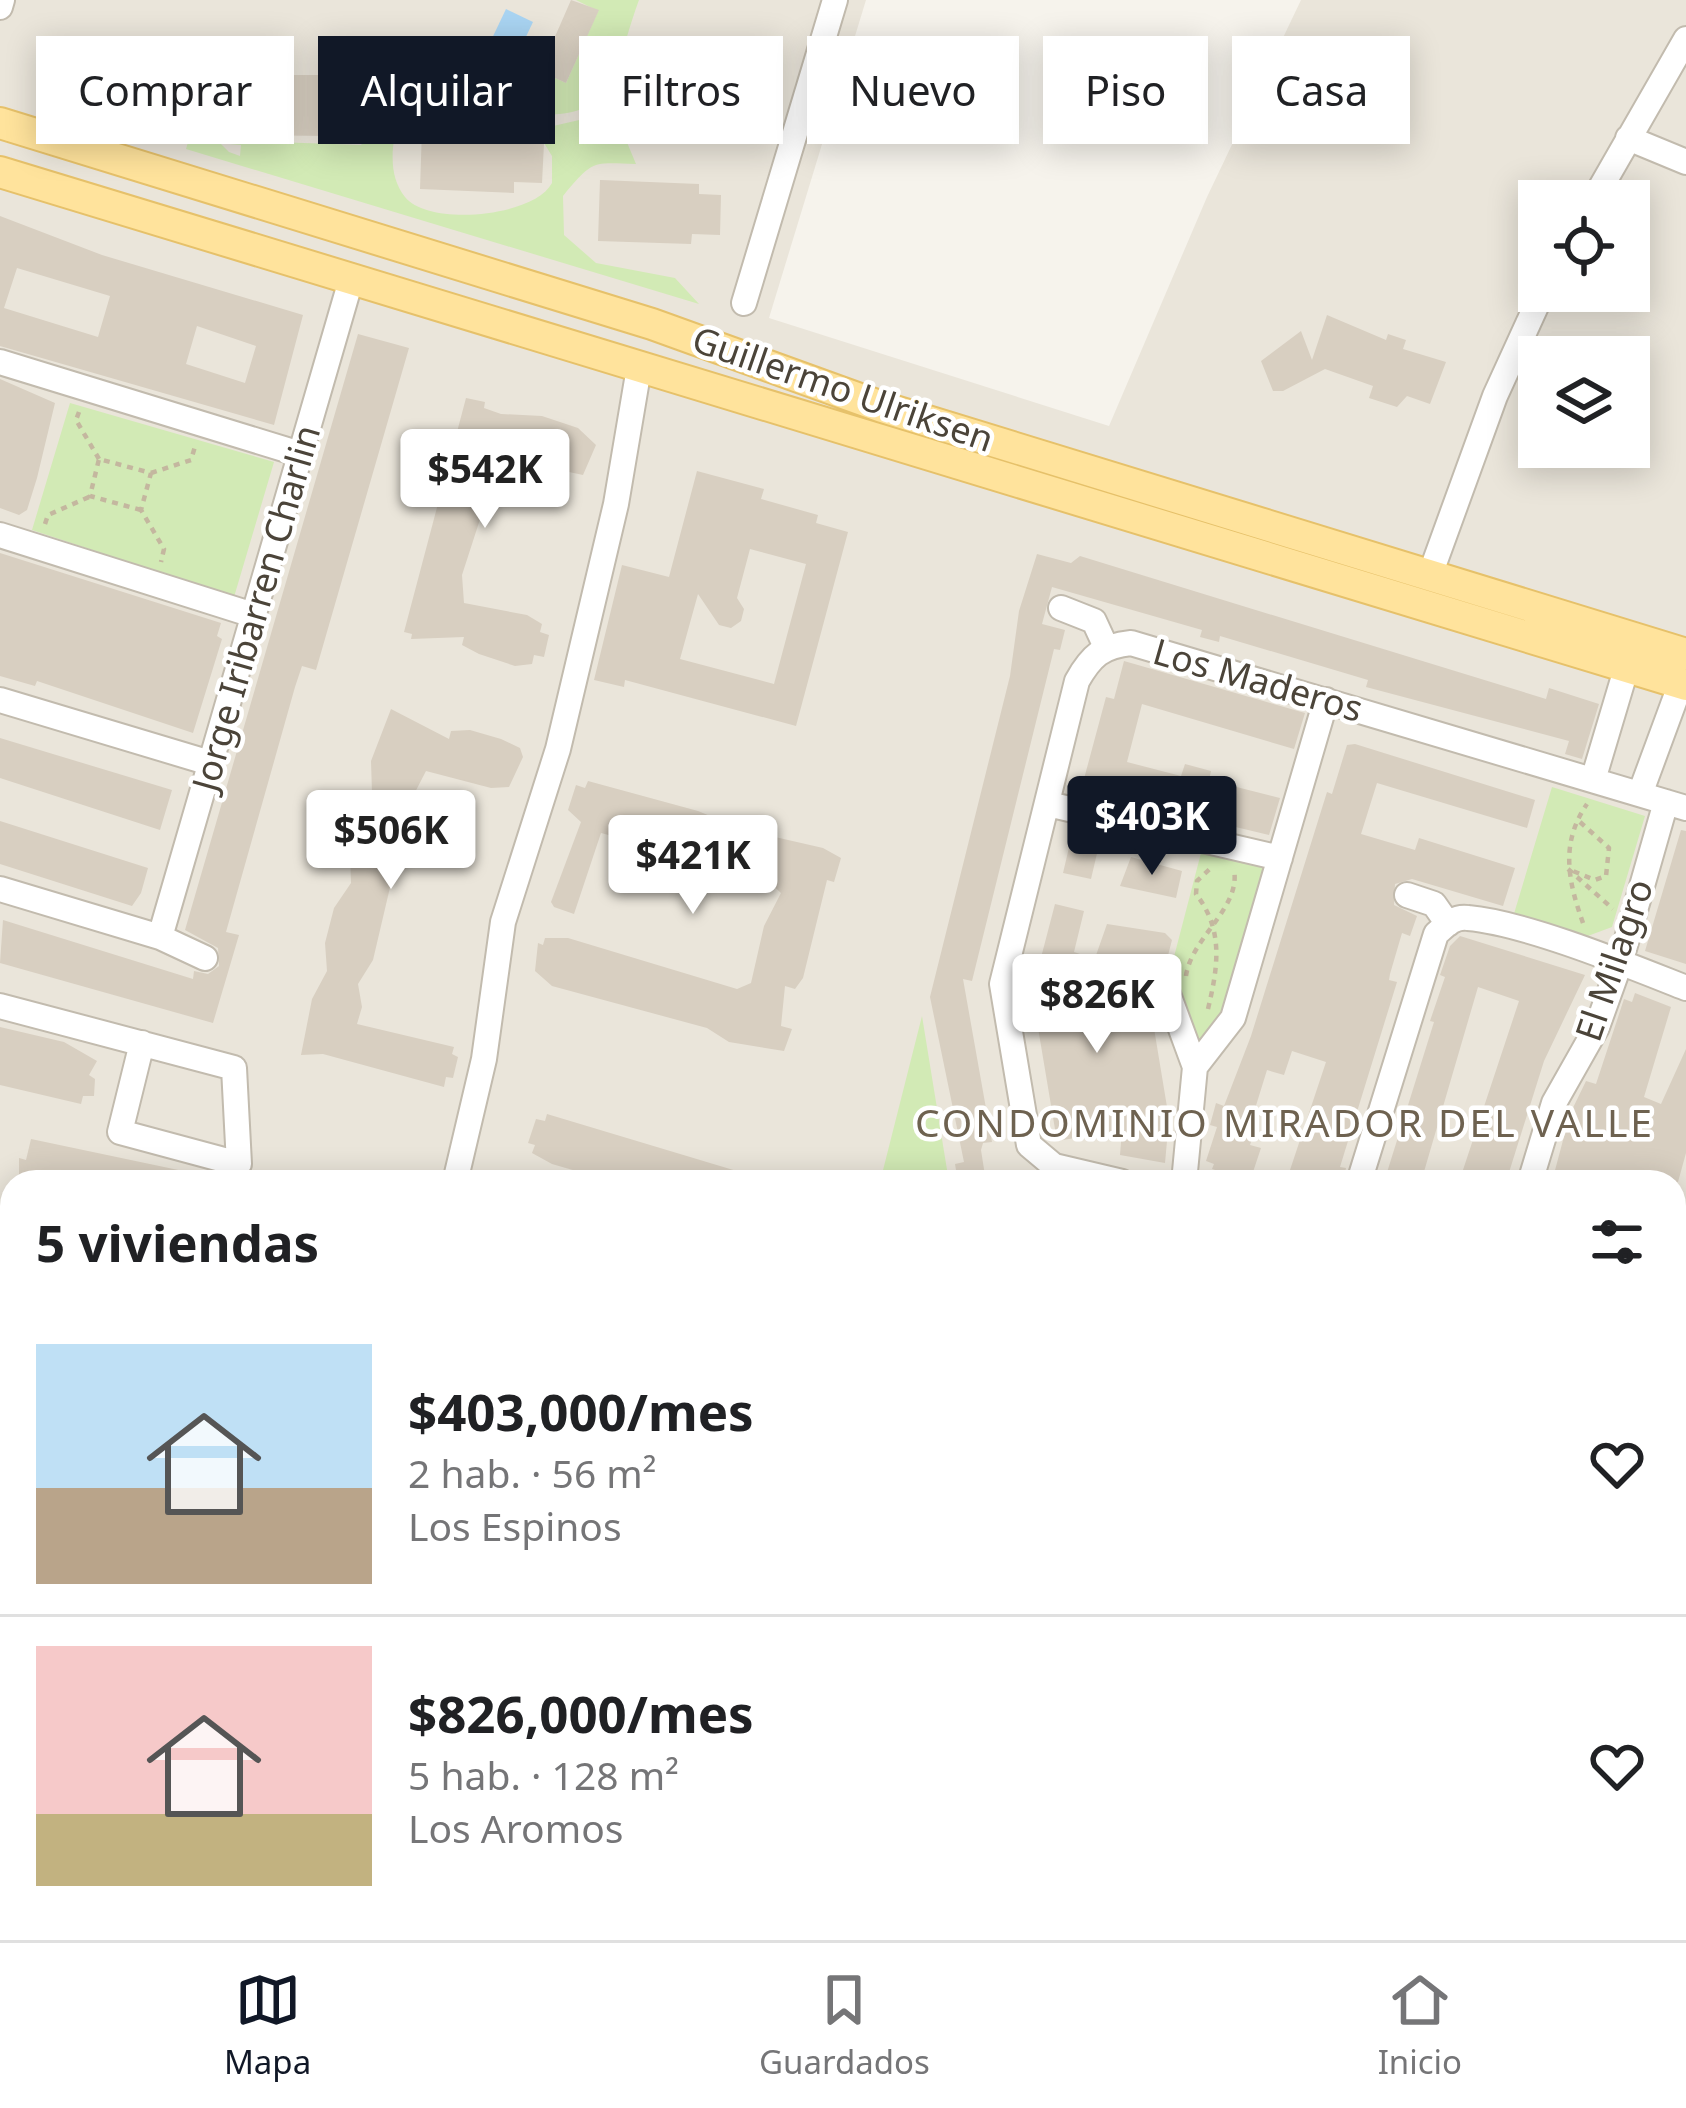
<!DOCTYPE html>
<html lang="es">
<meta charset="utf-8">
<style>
:root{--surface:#fff;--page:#f2f2f2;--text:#202124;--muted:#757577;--line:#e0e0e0;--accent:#111827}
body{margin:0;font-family:"Noto Sans",sans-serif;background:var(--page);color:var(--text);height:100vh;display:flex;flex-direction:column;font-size:45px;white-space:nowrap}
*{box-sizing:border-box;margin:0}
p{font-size:39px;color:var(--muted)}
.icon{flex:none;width:66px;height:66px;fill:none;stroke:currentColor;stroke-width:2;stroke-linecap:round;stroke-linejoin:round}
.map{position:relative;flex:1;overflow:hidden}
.drawer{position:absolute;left:0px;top:1170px;width:1686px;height:771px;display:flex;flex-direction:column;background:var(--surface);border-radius:36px 36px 0 0;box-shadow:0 6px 30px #0003}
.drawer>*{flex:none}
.top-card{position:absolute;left:36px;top:36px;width:1614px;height:108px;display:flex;gap:24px}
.buttons{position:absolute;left:1518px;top:180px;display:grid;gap:24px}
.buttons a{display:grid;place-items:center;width:132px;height:132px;border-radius:0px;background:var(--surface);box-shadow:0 6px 30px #0003;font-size:60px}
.price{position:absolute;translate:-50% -102px;padding:0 27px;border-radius:12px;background:#fff;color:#222;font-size:39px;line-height:78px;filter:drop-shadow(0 3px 6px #0008)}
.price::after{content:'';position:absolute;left:50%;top:72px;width:36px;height:27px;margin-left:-18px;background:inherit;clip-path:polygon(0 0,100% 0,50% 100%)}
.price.active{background:var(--accent);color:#fff}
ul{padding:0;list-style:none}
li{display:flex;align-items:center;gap:36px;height:300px;padding:0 36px}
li+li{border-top:3px solid var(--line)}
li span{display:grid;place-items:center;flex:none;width:336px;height:240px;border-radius:0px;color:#555}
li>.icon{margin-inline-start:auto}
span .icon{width:144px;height:144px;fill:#fffc;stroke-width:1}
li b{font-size:51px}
h2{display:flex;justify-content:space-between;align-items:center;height:144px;padding:0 36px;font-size:51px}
.chip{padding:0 42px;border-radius:0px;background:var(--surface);box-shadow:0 6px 30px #0003;font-size:42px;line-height:108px}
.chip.active{background:var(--accent);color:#fff}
.tab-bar{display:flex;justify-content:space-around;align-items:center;height:168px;border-top:3px solid var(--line);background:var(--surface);font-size:33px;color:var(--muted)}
.tab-bar a{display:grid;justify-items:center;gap:6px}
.tab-bar .active{color:var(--accent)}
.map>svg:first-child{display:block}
.residential{fill:#eae5da;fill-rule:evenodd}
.green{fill:#d2eab5}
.water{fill:#a9d4f2}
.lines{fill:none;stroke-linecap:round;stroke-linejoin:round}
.stream{stroke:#a9d4f2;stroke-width:8}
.building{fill:#d8cfc1;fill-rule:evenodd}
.minor-casing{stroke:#c2bbae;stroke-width:28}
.major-casing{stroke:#e6c16a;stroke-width:34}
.path{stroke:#c4b79f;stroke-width:4.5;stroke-dasharray:6 6;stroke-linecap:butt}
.minor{stroke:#fff;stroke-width:24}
.major{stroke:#ffe39c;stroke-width:30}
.labels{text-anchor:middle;stroke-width:9;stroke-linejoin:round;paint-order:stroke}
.street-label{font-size:36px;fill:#4b4439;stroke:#fff}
.neighbourhood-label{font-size:39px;letter-spacing:3px;fill:#6e6250;stroke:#fff}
</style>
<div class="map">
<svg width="1686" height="1940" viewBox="0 0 1686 1940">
<rect width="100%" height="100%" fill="#f6f3ec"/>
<!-- residential -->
<path class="residential" d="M0 0H866L769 318 1109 426 1207 197 1301 0H1686V1940H1400L1407 1929H1674V1182H12V1262L0 1259ZM1539 201H1629V291H1539ZM1539 357H1629V447H1539Z"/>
<!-- green -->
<path class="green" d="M576 0H639C613 70 617 127 523 112L540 71 566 83 598 11Z
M387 59 425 75C400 101 378 164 405 197 429 227 534 217 552 183V156L544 143 521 139 540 129 601 115 626 140 636 164C592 163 594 159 563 196L564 235 596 263 675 278 699 304 186 149 195 118 229 152 240 156 241 145 229 144 228 120 233 121 234 137 244 141 361 145 379 123Z
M70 403 274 462 234 597 32 530Z
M1552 787 1645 816 1612 927 1585 937 1513 917Z
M1201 853 1270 869 1225 1016 1195 1050 1169 976Z
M922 1016 949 1182H880Z
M0 1250 12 1253V1929H1393L1386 1940H0Z"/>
<!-- water -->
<path class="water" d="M506 9 533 22 513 64 486 51Z"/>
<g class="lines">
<!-- stream -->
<path class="stream" d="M0 1827 12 1828"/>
</g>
<!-- building -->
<path class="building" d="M571 0 599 10 566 83 540 71Z
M659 41 755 70 751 80 773 86 761 125 734 116 731 126 642 99Z
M240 75H340L339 86H362L361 126H333V136L239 135Z
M422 129 522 132 521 142 544 143 542 183 514 182V193L420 189Z
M600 180 699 184V194L721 195 720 235 692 234 691 244 598 241Z
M0 216 102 255 303 315 274 425 0 346ZM17 268 110 296 98 337 4 308ZM197 326 256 346 245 383 186 364Z
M1327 315 1386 340 1388 334 1406 340 1403 349 1446 362 1430 404 1407 396 1397 407 1369 398 1373 386 1325 369 1283 391H1273L1261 361 1301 331 1312 360Z
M358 334 409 348 316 670 302 666 295 687 226 932 239 935 213 1023 0 963 3 920 193 979 194 971 208 974 219 966 218 948 185 930Z
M0 379 55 403 37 478 27 510 19 515 0 508Z
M466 398 485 402 484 408 501 414 542 416 578 428 596 445 583 475 527 463 497 447 492 467 481 475 484 507 462 575 464 603 527 615 542 624 540 632 549 635 544 657 534 655 532 664 515 666 479 654 462 645 464 637 411 639 412 634 404 632Z
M697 471 764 489 761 499 818 515 816 523 848 532 796 726 625 680 624 687 594 680 622 565 669 577ZM750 549 806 564 774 684 680 659 698 594 719 625 731 628 741 621 744 609 737 598Z
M0 553 221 623 217 636 222 639 193 733 37 681 35 686 0 676Z
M1037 554 1071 563 1080 556 1546 699 1549 688 1599 704 1582 759 1565 754 1569 741 1366 687 1368 680 1220 636 1219 642 1200 637 1202 630 1052 587 1042 624 1065 630 1060 650 1054 649 972 981 963 979 992 1142 983 1143 981 1150 986 1182H958L955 1164 964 1162 930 997 1010 676 1019 611Z
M1124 661 1305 713 1294 749 1142 704 1127 762 1181 776 1185 764 1211 771 1209 780 1280 798 1269 835 1081 790 1106 697 1114 699Z
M391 709 449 739 451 731 470 730 501 739 520 748 523 757 509 787 491 788 426 771 410 802 373 960 358 984 362 1007 357 1024 454 1047 452 1054 458 1057 453 1078 446 1077 444 1087 323 1054 301 1055 312 999 327 971 325 943 334 908 351 883 350 851 358 814 372 793 371 761Z
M0 738 172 790 160 830 0 778Z
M1355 744 1535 800 1527 828 1377 783 1361 834 1415 850 1419 838 1515 868 1503 906 1412 879 1395 884 1394 905 1417 916 1410 936 1402 933 1390 974 1389 980 1397 982 1340 1167 1346 1168 1343 1182H1286L1326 1062 1292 1051 1284 1075 1267 1070 1254 1112 1260 1114 1250 1145 1261 1148 1250 1181 1212 1169 1214 1164 1206 1161 1217 1127 1210 1125 1216 1103 1224 1106 1251 1036 1327 792 1332 794 1347 745Z
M588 781 698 811 744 830 823 848 841 858 834 882 827 880 803 978 795 989 785 986 781 1026 792 1029 784 1051 729 1042 707 1028 552 986 535 971 538 943 543 945 545 938H568L737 989 751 983 764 926 781 893 767 880 720 873 676 853 601 833 574 914 554 907 551 902 581 822 568 810 576 785 585 788Z
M0 821 148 868 141 893 132 906 0 864Z
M1681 830 1686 831V964L1645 951Z
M1071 839 1099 845 1091 879 1063 873Z
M1131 857 1182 871 1176 898 1120 886Z
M1055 904 1084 911 1074 952 1080 954 1064 1017 1150 1004 1169 1119 1165 1163 1120 1155 1122 1130 1057 1141 1032 992Z
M1107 924 1165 933 1172 940 1164 971 1126 960 1094 961Z
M1460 936 1585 975 1544 1061 1506 1182H1459L1519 1001 1478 987 1421 1182H1384L1434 1022 1430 1021 1445 977 1440 975 1450 946Z
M1635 993 1671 1007 1644 1097 1661 1104 1686 1049V1153L1678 1182H1569L1554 1174 1570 1114 1586 1081 1596 1084 1624 999 1632 1002Z
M0 1027 64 1042 97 1061 89 1075 95 1079 94 1096H83L81 1104 0 1085Z
M547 1114 750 1175 749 1182H614L552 1164 532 1153 535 1145 528 1143 536 1119 545 1121Z
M31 1139 202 1175 201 1182H19V1158L26 1160Z"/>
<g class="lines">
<defs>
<path id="minor" d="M0 7 2 0
M1628 138 1686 162
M1593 201 1686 39
M744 303 835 0
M0 362 300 454
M0 535 253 615
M1430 575 1495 396 1543 291
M1061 608 1094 621 1106 647
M0 700 210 763
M1593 780 1627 666
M1640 794 1681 683
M1048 804 1280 858
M0 889 160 937 205 958
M1407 895 1434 904 1448 924
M160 937 351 280
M1103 975 1167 991 1195 1067
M0 1006 234 1068 239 1164 120 1132 142 1043
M455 1182 484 1059 503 922 558 749 616 504 639 368
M1122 1182 1054 1166 1029 1145 1002 984 1077 681C1091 656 1102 646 1131 643L1686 808
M1184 1182 1195 1067 1233 1018 1326 700
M1359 1182 1436 934C1446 925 1454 916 1468 918 1526 923 1630 966 1686 988
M1530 1182 1554 1103 1597 1027 1620 963 1666 802
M0 1221 12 1224
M1674 1302 1686 1268
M1674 1344 1686 1347
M1674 1689 1686 1692
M1609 1940 1611 1933"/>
<path id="major" d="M0 123 652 324 882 407 1686 654
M0 172 1686 685"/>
</defs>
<!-- minor casing -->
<use href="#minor" class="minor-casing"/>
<!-- major casing -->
<use href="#major" class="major-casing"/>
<!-- path -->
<path class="path" d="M79 412 76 420 99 459
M151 473 191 460 196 443
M141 510 90 496 99 459 151 473 141 510 164 549 161 562
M45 524 48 515 89 497
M1580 822 1609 848 1606 876 1595 880 1568 869 1613 909
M1583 923C1568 881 1560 843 1587 804
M1186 976C1191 938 1241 908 1234 870
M1208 1009C1218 967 1224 930 1196 894L1197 881 1213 866
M912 1180V1182
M0 1486H12
M0 1859 12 1862
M264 1929 302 1940
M647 1929 648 1940
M708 1929 709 1940
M903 1929 911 1940
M1259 1929 1284 1940
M489 1940 501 1929
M1061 1940 1143 1929
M1353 1940 1358 1929"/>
<!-- minor -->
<use href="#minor" class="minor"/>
<!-- major -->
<use href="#major" class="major"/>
</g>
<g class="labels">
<!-- street labels -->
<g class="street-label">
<text transform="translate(843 389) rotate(19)" y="13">Guillermo Ulriksen</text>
<text transform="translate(256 608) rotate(-74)" y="13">Jorge Iribarren Charlin</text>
<text transform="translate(1258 680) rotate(16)" y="13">Los Maderos</text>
<text transform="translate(1614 960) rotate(-71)" y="13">El Milagro</text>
</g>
<!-- neighbourhood labels -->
<g class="neighbourhood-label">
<text x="1285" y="1137">CONDOMINIO MIRADOR DEL VALLE</text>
</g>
</g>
</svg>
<div class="buttons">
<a><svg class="icon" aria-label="locate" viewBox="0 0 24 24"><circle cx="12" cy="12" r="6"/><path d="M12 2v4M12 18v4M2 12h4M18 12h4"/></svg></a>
<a><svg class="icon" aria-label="layers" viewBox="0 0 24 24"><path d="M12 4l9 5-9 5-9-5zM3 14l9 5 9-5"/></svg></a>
</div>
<b class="price" style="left:485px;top:531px">$542K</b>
<b class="price active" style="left:1152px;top:878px">$403K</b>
<b class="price" style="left:391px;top:892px">$506K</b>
<b class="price" style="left:693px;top:917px">$421K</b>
<b class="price" style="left:1097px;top:1056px">$826K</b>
<div class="top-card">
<a class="chip">Comprar</a>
<a class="chip active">Alquilar</a>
<a class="chip">Filtros</a>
<a class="chip">Nuevo</a>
<a class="chip">Piso</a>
<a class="chip">Casa</a>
</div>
<section class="drawer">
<h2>5 viviendas<svg class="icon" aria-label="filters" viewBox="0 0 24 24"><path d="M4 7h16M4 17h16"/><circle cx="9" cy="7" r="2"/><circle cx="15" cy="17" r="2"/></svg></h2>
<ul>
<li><span style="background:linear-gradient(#bfe0f5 60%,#b9a48a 0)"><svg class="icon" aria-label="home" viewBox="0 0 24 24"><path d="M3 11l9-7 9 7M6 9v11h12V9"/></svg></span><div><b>$403,000/mes</b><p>2 hab. · 56 m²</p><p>Los Espinos</p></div><svg class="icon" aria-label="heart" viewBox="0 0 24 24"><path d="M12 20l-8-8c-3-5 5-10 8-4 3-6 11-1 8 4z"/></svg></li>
<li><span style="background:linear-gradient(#f6c9c9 70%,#c2b280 0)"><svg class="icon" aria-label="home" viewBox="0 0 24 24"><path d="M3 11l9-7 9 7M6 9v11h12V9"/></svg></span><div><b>$826,000/mes</b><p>5 hab. · 128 m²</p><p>Los Aromos</p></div><svg class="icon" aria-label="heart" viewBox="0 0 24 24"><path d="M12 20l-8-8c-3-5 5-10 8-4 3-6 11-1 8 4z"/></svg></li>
</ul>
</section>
</div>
<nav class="tab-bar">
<a class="active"><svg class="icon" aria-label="map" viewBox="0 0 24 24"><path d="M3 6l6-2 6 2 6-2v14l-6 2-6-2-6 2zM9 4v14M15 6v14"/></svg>Mapa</a>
<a><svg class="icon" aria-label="saved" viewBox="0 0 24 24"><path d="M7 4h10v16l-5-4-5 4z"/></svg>Guardados</a>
<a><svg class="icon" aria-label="home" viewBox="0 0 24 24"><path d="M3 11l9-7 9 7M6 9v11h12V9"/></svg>Inicio</a>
</nav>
